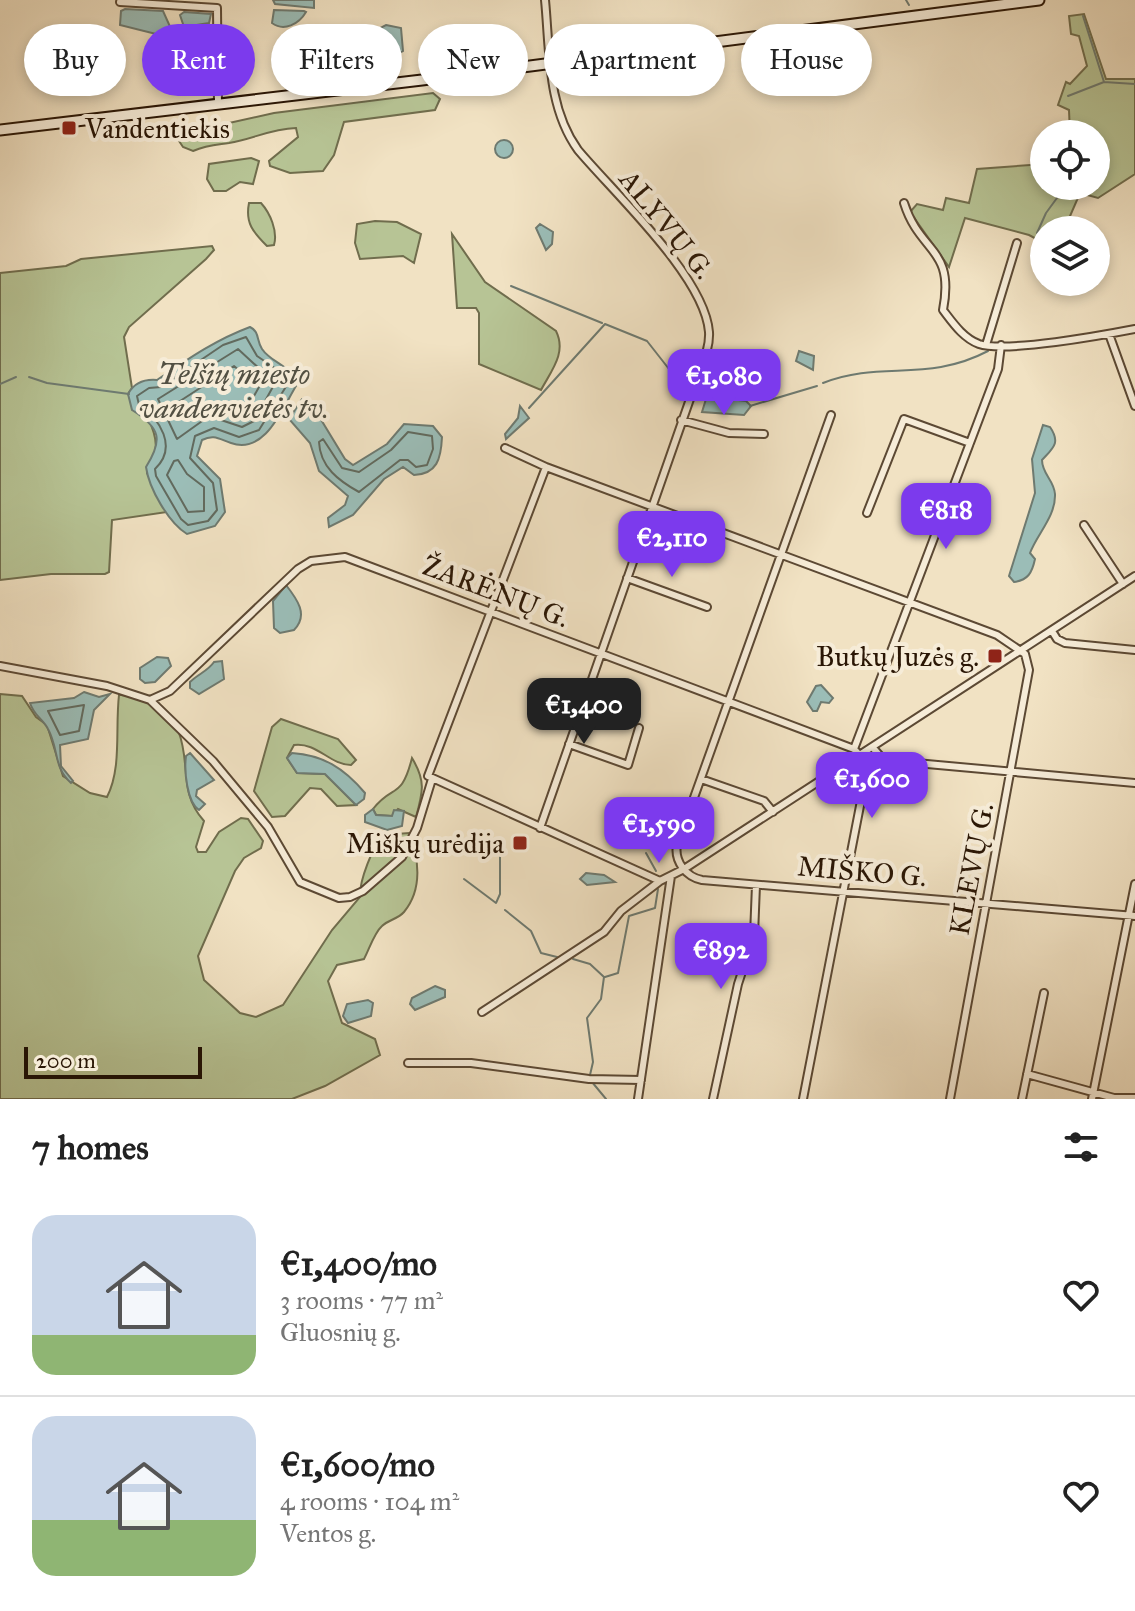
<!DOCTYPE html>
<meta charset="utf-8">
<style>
:root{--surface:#fff;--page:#f2f2f2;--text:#222;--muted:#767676;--line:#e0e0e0;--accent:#7c3aed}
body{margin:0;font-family:"IM FELL Great Primer",serif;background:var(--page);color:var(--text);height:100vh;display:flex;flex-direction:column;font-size:30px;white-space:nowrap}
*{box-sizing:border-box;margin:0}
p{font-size:26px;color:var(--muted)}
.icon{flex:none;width:44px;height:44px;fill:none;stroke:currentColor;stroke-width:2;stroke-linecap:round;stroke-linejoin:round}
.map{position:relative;height:1099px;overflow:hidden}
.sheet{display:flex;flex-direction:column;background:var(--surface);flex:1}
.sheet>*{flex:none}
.top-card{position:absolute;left:24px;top:24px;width:1088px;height:72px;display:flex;gap:16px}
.controls{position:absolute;left:1030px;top:120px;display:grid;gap:16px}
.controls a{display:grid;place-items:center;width:80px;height:80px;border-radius:50%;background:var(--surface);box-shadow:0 4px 12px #0003;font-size:40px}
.scale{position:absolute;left:24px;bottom:20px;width:178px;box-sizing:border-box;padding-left:8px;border:4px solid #2a1605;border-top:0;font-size:22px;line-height:28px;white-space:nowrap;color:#2a1605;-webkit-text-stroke:6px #f6ecd8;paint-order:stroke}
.price{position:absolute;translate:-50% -68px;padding:0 18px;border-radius:16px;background:var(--accent);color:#fff;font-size:26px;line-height:52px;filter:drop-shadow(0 2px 4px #0008)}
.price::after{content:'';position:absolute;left:50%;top:48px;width:24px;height:18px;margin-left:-12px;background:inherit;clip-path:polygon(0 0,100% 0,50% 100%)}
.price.active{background:#222;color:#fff}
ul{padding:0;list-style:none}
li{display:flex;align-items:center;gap:24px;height:200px;padding:0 32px}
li+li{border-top:2px solid var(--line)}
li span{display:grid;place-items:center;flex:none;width:224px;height:160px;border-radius:24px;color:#555}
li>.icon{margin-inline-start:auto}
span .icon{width:96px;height:96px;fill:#fffc;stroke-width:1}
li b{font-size:34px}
h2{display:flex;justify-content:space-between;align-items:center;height:96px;padding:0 32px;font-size:34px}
.pill{padding:0 28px;border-radius:36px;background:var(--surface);box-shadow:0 4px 12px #0003;font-size:28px;line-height:72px}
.pill.active{background:var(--accent);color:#fff}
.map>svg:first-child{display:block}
.green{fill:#b7c495;stroke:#706d4d;stroke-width:2}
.water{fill:#9bbdb7;stroke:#6e7a70;stroke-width:2}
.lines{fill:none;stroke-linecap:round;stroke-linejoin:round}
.shore{stroke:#626a5e;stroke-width:2}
.stream{stroke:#6e7a70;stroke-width:2}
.minor-casing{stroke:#5c4934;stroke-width:10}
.secondary-casing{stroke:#2a1605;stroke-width:13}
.minor{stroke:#f6ecd8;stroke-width:6}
.secondary{stroke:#f6ecd8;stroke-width:9}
.poi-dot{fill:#8f2418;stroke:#f6ecd8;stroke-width:3}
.labels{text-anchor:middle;stroke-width:8;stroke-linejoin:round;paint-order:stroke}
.poi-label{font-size:28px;fill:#2a1605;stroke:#f6ecd8;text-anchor:end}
.street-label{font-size:28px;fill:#2a1605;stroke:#f6ecd8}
.water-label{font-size:30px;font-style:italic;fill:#525043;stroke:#f6ecd8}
</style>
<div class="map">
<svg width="1135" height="1099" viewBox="0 0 1135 1099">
<rect width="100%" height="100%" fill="#f1e2c3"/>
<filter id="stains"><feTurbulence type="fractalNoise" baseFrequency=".0025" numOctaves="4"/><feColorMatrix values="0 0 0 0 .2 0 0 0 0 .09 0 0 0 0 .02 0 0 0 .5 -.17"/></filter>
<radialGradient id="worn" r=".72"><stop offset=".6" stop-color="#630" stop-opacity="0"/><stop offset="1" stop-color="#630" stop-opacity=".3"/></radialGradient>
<!-- green -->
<path class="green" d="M1084 14 1106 79H1135V174L1098 198 1080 193 1064 230H1044V243L1029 235 965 218 949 267 910 212 917 204 943 210 946 198 969 203 977 169 1044 164V186H1096V134H1070L1069 110 1058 105 1066 82 1070 84 1087 66 1079 36 1071 34 1069 16Z
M433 93 440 99 435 110 344 122 334 155 323 171 290 173 270 166 269 161 298 137 296 128C270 129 253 139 229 143 215 145 207 145 193 151L183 147 175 135 274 113Z
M251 158 259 161 253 184 240 182 226 191H214L207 179 209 164Z
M249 203H261C270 213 278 231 274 245L267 246C253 232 245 223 249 203Z
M375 221 397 222 421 234 414 263 403 256 360 259 355 243 357 224Z
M452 234 485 282 556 331C567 353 551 371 541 390L479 364V313L476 308H457Z
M212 246 214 250 206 259 129 327 124 337 132 388 128 394 142 416 148 418C159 441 158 451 147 473L167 512 112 520 109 572 105 574H51L0 580V273L66 266 81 259Z
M0 694 22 696 36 717 47 725 63 776 90 793 107 797C122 768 115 729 119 695 139 694 172 714 179 733 191 765 178 792 204 821L196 847 198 852H206L219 832 241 818 248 819 263 841 261 848 244 858 235 871 198 956 204 980 240 1013 256 1017 283 1005 332 930 360 897C359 881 373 846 383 835L409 833C419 858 423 889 404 912 398 919 388 920 382 926 374 933 369 950 364 959L337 965 328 981 342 1023 375 1039 380 1055 325 1086 292 1099H0Z
M281 719 338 739 356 760 351 765C330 765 317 742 294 745L287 758 297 773 325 774 356 805 337 806 321 789 310 788 285 816 272 817 254 791 272 727Z
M412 758C426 781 423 792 416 817L398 809 392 816 376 815 373 809C393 783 401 801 412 758Z"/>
<!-- water -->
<path class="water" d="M273 0H314V8L275 4Z
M125 9 163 11 172 31 156 34 120 25 121 11Z
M274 10 304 11 306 12C299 24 284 32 272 23Z
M184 12 211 14 209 23 184 27 180 15Z
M386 25 401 28 403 51 394 56 368 61 358 47 357 40Z
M495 149a9 9 0 1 1 18 0a9 9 0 1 1-18 0Z
M540 224 553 232 552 244 546 250 536 228Z
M250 327C260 332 256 340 262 349 272 364 293 365 296 386 282 409 265 455 231 443 219 439 214 434 202 440L197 456 220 479 225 512 215 526 187 534C169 523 149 489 146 467 163 440 161 428 132 410L128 394C134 383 145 379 157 380 188 359 215 340 250 327Z
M799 351 814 356 813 370 796 361Z
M723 398 746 401 751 406 744 415 702 412 706 399Z
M302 399 309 400 345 459 353 465 387 444 404 424 433 426 442 437C441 459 437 474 414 475L403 467 384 479 353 515 329 527 328 518 345 505 348 496 319 471 310 443 289 419Z
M520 406 529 418 506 439 505 434 518 418Z
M1043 425 1050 427C1061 443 1053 448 1042 460 1042 474 1054 480 1055 494 1056 516 1037 534 1030 553L1035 559C1032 573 1028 580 1014 582L1009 576 1035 493 1032 459Z
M286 585C297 599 309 615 294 630L280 633 274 628 273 601Z
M157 657 168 658 171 666 155 682 145 683 140 679V668Z
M222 661 224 679 199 694 190 688V682C198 674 208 671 214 662Z
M821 685 833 698 829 703 821 702 817 711H813L807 702 816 686Z
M84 692 99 697 110 694 94 710 88 739 60 745 61 766 73 781 71 783C53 767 59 749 48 729 43 719 34 716 30 703L74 698Z
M190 753 214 780 197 790 196 796 205 804 199 810C187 802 184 771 186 756Z
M292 753C323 755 344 768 365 793L364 799 356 805 325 774 297 773 287 758Z
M373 809 376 815 392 816 394 810 404 811 402 826 387 830 365 822V815Z
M586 873 604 875 615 882 587 885 580 879Z
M435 986 445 990V997L415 1010 410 1004 412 998Z
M368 1000 373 1003 371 1016 348 1023 343 1016 347 1004Z"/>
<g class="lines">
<!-- shore -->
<path class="shore" d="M246 337 257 356 279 371 287 385 259 430 239 437 214 428 195 436 190 458 213 483 217 510 208 521 188 525 181 519 156 476 155 469C178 447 160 419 139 405L137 396 149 388 161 387 223 345Z
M238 349 275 383 254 421 242 427 218 419H205L177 439 158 399Z
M234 366 259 387 245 412 239 414 212 406 180 415 177 403Z
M408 432 432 436 433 449 427 465 416 467 408 460H400L359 492C339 481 320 467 319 442L323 439 342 468 359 472 391 450Z
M178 460 187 474 204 487V511L188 512 167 475 174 461Z
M84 705 79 731 60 735 48 711Z"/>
<!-- stream -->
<path class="stream" d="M906 0 909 5
M1083 16 1104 82
M1068 96 1104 82 1135 84
M1037 233 1046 213 1065 187
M511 286 602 323
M29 377 47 383 129 394
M823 383C881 360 927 383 988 351
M0 384 16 377
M750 406 817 386
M529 408 605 324 647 341 687 392
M646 853 656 871
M464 879 496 903 500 894V853
M505 910 531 931 541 953 557 957
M573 959 590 964 604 977 601 999 587 1018 593 1062 590 1075
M605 977 618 973 629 916 655 908 658 889
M592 1082 606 1099"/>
<defs>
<path id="minor" d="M120 2 217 8 218 105
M904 203C920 254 955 247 943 310 953 323 963 338 979 344 1006 353 1104 335 1135 329
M1109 334 1135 406
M986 345 1017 243
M831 415 677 845C674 861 686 877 702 880L1135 916
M681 420 729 433 764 434
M505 448 546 467 997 635 1025 654 1029 670 950 1099
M546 467 428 776 660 881
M867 513 904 419 970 443
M1084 525 1123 584
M627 578 707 607
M1052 631 1057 639 1065 643 1135 650
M0 666 107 686 150 700 213 761 268 827 300 882 339 898 350 897 363 891 402 857 417 828 432 779
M150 700 170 691 298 569 311 561 345 557 854 749 865 761 866 775 803 1099
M569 744 628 765 639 728
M854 749 998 369 1001 345
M874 749 881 757 894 761 1135 783
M701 779 764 801 773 812
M540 828 697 379C702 364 710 348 709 332 705 277 614 193 578 150 547 107 550 51 545 0
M482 1012 604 932 621 911 660 881 684 869 1135 576
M408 1063H471L589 1079 641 1080
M1027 1074 1114 1098H1135
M638 1099 671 876
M713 1099 738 984 754 935 756 885
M1022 1099 1044 993
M1092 1099 1135 884"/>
<path id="secondary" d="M0 130 422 80 1039 0"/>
</defs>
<!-- minor casing -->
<use href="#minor" class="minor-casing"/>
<!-- secondary casing -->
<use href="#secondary" class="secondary-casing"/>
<!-- minor -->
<use href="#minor" class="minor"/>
<!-- secondary -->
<use href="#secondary" class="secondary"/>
</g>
<!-- markers -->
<g class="poi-dot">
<rect x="61" y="120" width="16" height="16" rx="4"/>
<rect x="987" y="648" width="16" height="16" rx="4"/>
<rect x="512" y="835" width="16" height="16" rx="4"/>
</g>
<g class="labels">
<!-- poi labels -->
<g class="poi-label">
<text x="85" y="138" text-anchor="start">Vandentiekis</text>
<text x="979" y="666">Butkų Juzės g.</text>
<text x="504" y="853">Miškų urėdija</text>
</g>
<!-- street labels -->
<g class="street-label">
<text transform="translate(667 224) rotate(51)" y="10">ALYVŲ G.</text>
<text transform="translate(496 591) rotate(21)" y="10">ŽARĖNŲ G.</text>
<text transform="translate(971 869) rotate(-79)" y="10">KLEVŲ G.</text>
<text transform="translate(862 871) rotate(5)" y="10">MIŠKO G.</text>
</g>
<!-- water labels -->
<g class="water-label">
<text x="234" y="384">Telšių miesto<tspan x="234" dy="34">vandenvietės tv.</tspan></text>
</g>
</g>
<rect width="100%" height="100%" filter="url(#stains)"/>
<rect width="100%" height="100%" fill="url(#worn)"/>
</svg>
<div class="controls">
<a><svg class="icon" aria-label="locate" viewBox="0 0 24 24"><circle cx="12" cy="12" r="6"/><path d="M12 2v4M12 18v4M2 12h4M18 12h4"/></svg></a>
<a><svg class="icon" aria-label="layers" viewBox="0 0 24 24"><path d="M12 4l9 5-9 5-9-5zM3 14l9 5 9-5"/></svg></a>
</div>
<div class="scale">200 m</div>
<b class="price" style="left:724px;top:417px">€1,080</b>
<b class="price" style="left:946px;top:551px">€818</b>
<b class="price" style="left:672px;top:579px">€2,110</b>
<b class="price active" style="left:584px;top:746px">€1,400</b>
<b class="price" style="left:872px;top:820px">€1,600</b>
<b class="price" style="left:659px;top:865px">€1,590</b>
<b class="price" style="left:721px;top:991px">€892</b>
<div class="top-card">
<a class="pill">Buy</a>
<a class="pill active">Rent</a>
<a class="pill">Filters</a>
<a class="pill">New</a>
<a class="pill">Apartment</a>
<a class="pill">House</a>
</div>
</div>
<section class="sheet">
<h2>7 homes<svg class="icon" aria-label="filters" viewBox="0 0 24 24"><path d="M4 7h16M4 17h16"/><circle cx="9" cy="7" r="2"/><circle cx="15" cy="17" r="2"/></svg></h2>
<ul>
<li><span style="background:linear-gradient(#c9d6e8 75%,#8fb573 0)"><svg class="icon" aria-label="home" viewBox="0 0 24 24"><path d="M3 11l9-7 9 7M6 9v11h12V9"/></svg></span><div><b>€1,400/mo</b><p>3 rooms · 77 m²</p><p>Gluosnių g.</p></div><svg class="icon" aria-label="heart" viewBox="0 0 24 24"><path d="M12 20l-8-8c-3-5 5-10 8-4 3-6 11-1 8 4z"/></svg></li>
<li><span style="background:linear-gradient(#c9d6e8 65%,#8fb573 0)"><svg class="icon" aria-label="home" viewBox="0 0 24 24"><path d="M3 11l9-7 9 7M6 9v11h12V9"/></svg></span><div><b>€1,600/mo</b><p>4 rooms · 104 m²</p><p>Ventos g.</p></div><svg class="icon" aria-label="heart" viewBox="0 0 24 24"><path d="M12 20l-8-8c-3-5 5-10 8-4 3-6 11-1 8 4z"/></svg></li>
</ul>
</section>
